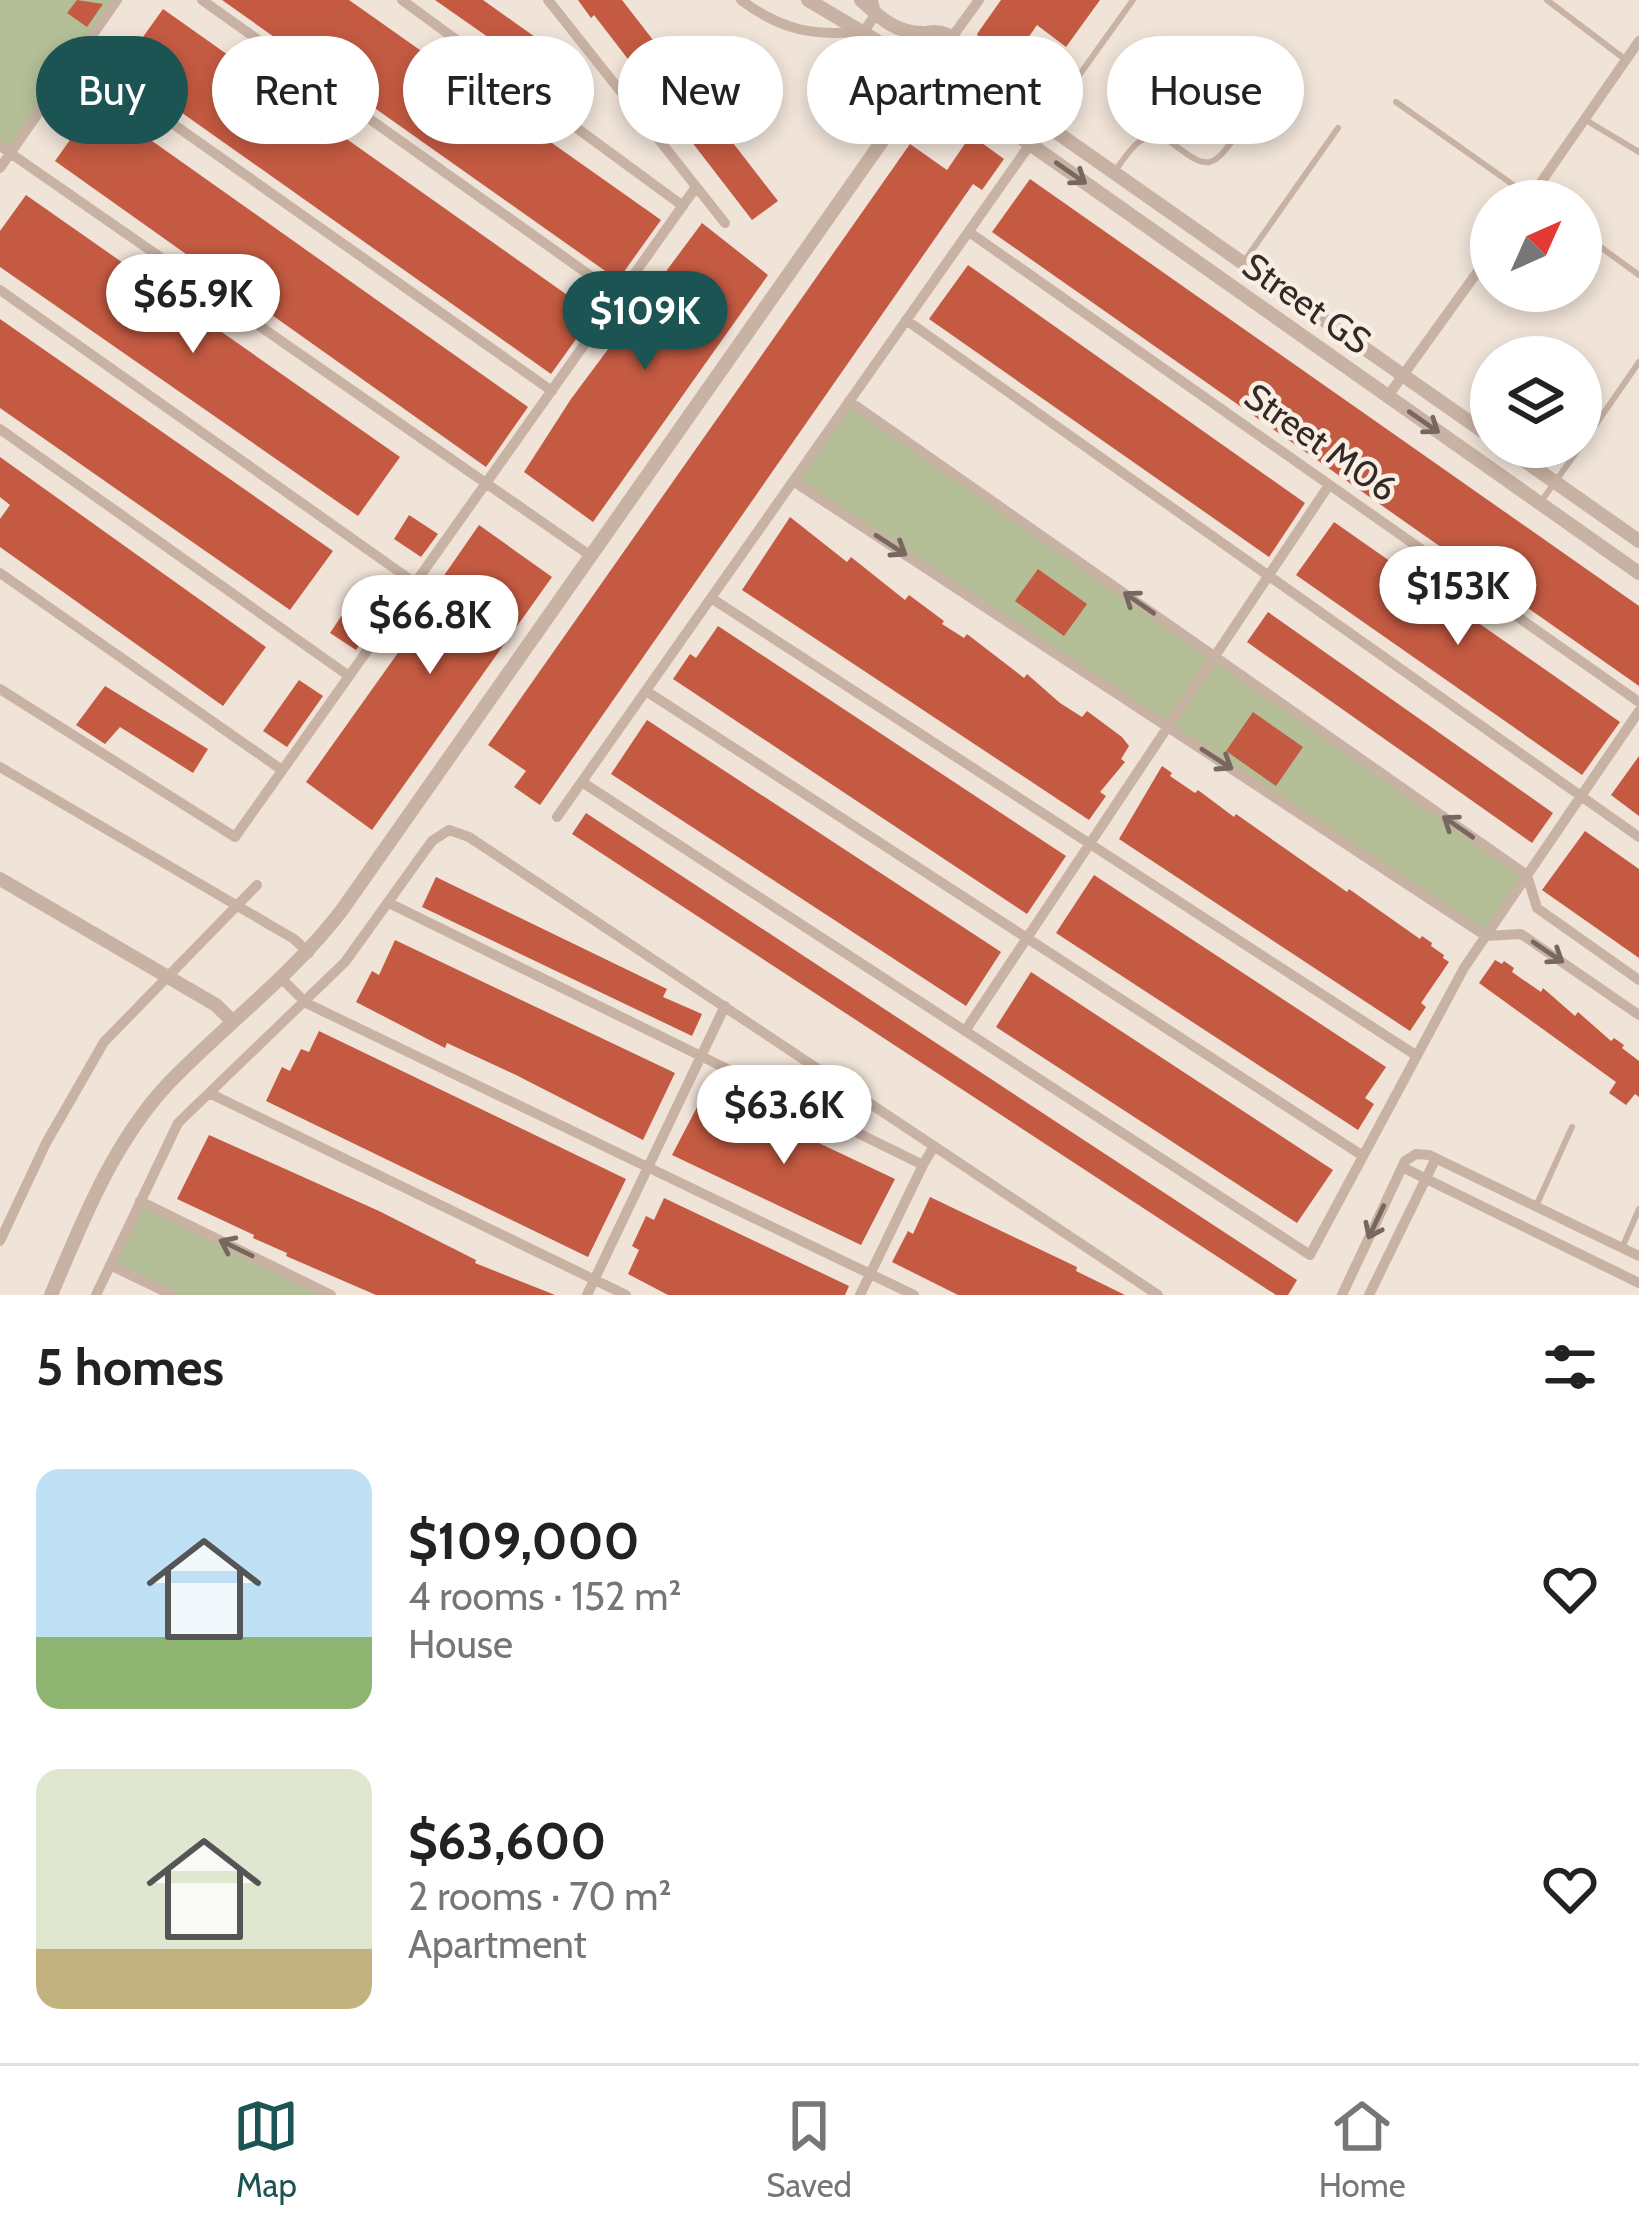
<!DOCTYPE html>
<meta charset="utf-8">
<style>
:root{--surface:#fff;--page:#f2f2f2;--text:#222;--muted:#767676;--line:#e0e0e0;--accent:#1c5454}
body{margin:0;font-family:Cabin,sans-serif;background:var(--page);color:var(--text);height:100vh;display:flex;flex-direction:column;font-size:45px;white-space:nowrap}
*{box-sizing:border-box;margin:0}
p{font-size:39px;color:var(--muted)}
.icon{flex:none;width:66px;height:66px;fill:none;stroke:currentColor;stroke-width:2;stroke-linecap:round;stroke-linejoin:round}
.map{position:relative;height:1295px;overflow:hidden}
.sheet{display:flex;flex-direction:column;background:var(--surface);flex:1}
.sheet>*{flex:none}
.banner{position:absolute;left:36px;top:36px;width:1569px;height:108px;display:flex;gap:24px}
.needle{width:78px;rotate:45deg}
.buttons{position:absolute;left:1470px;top:180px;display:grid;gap:24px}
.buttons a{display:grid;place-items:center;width:132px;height:132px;border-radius:50%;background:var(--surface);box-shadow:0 6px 18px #0003;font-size:60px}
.price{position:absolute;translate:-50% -102px;padding:0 27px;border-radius:42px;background:#fff;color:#222;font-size:39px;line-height:78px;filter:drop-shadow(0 3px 6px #0008)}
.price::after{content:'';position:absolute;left:50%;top:72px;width:36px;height:27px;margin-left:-18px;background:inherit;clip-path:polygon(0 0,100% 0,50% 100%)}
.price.on{background:var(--accent);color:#fff}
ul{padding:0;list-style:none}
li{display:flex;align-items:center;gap:36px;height:300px;padding:0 36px}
li span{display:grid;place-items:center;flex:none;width:336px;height:240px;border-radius:24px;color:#555}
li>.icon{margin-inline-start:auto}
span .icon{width:144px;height:144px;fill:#fffc;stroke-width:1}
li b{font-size:51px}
h2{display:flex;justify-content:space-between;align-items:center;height:144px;padding:0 36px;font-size:51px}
.tag{padding:0 42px;border-radius:54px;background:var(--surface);box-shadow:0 6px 18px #0003;font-size:42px;line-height:108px}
.tag.on{background:var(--accent);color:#fff}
.tabs{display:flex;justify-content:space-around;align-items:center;height:168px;border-top:3px solid var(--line);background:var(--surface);font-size:33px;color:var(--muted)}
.tabs a{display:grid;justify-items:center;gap:6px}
.tabs .on{color:var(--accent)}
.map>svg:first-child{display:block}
.grass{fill:url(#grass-dots)}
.garden{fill:#b4bf98}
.building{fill:#c45a42}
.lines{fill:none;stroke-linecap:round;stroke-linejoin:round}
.service{stroke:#c8b2a4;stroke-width:6}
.minor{stroke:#c8b2a4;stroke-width:10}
.tertiary{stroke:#c8b2a4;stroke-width:14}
.oneway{stroke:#77675f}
.labels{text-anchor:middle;stroke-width:9;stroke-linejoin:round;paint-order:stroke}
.street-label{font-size:36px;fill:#342926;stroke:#f8eee4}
</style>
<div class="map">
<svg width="1639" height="1295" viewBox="0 0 1639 1295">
<defs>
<pattern id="grass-dots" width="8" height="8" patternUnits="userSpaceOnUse" patternTransform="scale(3)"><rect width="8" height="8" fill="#b4bf98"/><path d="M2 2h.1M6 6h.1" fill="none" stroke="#9ba483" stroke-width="1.8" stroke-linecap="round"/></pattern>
</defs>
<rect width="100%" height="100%" fill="#f0e3d8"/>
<!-- grass -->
<path class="grass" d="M914 63a20 20 0 1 1 40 0a20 20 0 1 1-40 0Z"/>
<!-- garden -->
<path class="garden" d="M0 0H117L11 153 0 146Z
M849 401 1527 875 1486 936 793 481Z
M140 1201 331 1295H172L110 1265Z"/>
<!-- building -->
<path class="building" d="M77 0 103 4 87 27 67 13Z
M222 0H349L661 220 618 280Z
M435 0H483L576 66 561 88Z
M578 0H622L778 201 752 220 594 15 591 18Z
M1001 0H1100L1066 47 1037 25 1010 64 983 45 977 34Z
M163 9 594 314 551 374 120 69Z
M97 102 528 407 486 467 55 161Z
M971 135 1004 159 982 190 973 184 540 805 514 787 526 771 488 745 910 144 947 170Z
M1030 179 1639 606V686L992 232Z
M26 195 400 457 358 516 0 267V231Z
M702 223 768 275 593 522 524 472 571 399Z
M968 265 1305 503 1269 557 929 319Z
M0 319 333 551 290 610 0 408Z
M0 457 266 647 223 706 0 547V519L10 505 0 497Z
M409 515 438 534 421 557 394 539Z
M790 517 847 562 851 557 905 600 909 595 944 621 942 624 964 638 967 634 1024 678 1027 674 1060 703 1082 717 1087 711 1122 737 1129 746 1121 759 1125 762 1100 792 1106 796 1089 820 742 590Z
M1334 522 1620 722 1582 775 1296 575Z
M479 525 552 577 372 830 306 782 442 591 436 587Z
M1038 569 1087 604 1064 636 1015 601Z
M364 582 391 600 356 650 330 633Z
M1268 612 1553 813 1532 843 1247 642Z
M718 626 1066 856 1027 914 673 679 690 654 696 658Z
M299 680 323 696 287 747 263 731Z
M105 686 208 749 193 773 120 727 105 744 76 725Z
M1253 712 1303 747 1276 786 1226 751Z
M647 720 1001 952 966 1006 611 774Z
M1639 756V816L1611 795Z
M1162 766 1172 773 1170 776 1195 793 1198 790 1234 817 1236 814 1347 892 1349 889 1420 939 1422 936 1432 943 1431 946 1444 955 1443 958 1449 962 1421 1003 1426 1007 1410 1031 1119 839Z
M586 813 1297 1280 1288 1295H1276L572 834Z
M1585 831 1639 869V958L1542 890Z
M1094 875 1386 1067 1365 1098 1374 1104 1358 1130 1056 933Z
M436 877 667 989 663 997 702 1014 692 1036 422 907Z
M395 940 675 1073 643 1140 516 1075 447 1043 445 1048 356 1002 372 971 379 975Z
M1495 960 1502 964 1504 961 1514 968 1512 972 1541 992 1543 988 1575 1016 1578 1012 1611 1041 1614 1038 1624 1045 1622 1048 1639 1061V1097L1635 1094 1626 1105 1609 1093 1616 1082 1479 983Z
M1031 972 1333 1170 1297 1223 996 1027Z
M319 1031 626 1179 588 1257 266 1101 282 1067 290 1071 301 1049 309 1052Z
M706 1090 895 1179 861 1245 672 1155Z
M209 1135 379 1211 476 1260 475 1263 555 1295H376L286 1256 287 1253 253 1238 254 1235 177 1199Z
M930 1197 1077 1267 1076 1271 1125 1295H958L892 1262 908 1231 913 1234Z
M664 1198 849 1286 845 1295H668L628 1274 639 1250 632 1246 640 1229 646 1216 654 1220Z"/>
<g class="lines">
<!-- service -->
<path class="service" d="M1547 0 1626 60
M1396 102 1536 201
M1584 119 1639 152
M1047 120 1133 0
M1114 172C1129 153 1135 137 1160 134 1211 173 1210 175 1246 120
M1581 233 1639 275
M1245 260 1338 128
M1581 446 1639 362
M1540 503 1580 447
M1536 1206 1572 1127
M1622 1248 1639 1209"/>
<!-- minor -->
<path class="minor" d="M202 0 619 296
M402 0 683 206
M548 0 725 223
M741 0C781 30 814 37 864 31L876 14 873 0
M952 37 979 0
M78 57 552 391
M0 146 591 556
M0 168 117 0
M1528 201 1639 41
M969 232 1639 702
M0 290 415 583
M906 320 1639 837
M1388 396 1491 253
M849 401 1527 875 1537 908 1639 980
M0 429 349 676
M793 481 1486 936 1521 934 1639 1015
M0 573 282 770
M711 598 1417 1056
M0 689 235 837 696 187
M646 691 1363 1156
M0 767 294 939 309 953
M582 782 1310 1255 1464 968 1639 711
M557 817 1045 123
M389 903 923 1165 934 1146
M281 978 306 1003 914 1295
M965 1031 1329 485
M209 1093 626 1295
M1402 1167 1639 1283
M140 1201 331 1295
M0 1241 46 1143 104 1042 257 885
M110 1265 172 1295
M96 1295 178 1123 345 962 432 841 449 830 469 837 1158 1295
M587 1295 725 1006
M860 1295 923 1165
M1342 1295 1405 1161 1416 1154 1429 1155 1639 1256
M1369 1295 1436 1158"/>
<!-- tertiary -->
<path class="tertiary" d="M808 0 879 42 903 69
M861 0C880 18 896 33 923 33
M903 63a31 31 0 1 1 62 0a31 31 0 1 1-62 0Z
M965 59 992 87 1491 437
M936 94 959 98 976 106 1639 573
M1505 447 1639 541
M0 879 216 1005 233 1022
M51 1295C82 1222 112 1145 166 1086 223 1026 291 977 342 910L918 90"/>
</g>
<!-- one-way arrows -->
<defs><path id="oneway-shaft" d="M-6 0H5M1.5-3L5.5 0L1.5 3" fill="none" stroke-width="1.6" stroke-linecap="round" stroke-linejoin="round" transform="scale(3)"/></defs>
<g class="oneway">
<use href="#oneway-shaft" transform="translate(1071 173) rotate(35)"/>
<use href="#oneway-shaft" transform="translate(1424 422) rotate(35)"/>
<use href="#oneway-shaft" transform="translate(891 545) rotate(33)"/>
<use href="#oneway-shaft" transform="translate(1139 603) rotate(-145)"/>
<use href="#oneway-shaft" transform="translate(1217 759) rotate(33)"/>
<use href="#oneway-shaft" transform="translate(1458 827) rotate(-145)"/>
<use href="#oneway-shaft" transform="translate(1548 952) rotate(34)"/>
<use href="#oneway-shaft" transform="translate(1376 1222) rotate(115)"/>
<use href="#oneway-shaft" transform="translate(236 1248) rotate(-154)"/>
</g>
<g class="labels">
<!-- street labels -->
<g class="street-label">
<text transform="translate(1307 303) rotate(35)" y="13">Street GS</text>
<text transform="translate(1321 442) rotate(35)" y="13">Street M06</text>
</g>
</g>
</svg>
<div class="buttons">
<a><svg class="needle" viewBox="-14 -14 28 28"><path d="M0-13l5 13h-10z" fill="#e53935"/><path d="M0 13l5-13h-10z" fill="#767676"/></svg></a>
<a><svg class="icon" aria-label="layers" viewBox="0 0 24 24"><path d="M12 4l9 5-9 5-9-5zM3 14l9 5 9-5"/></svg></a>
</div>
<b class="price" style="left:193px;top:356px">$65.9K</b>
<b class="price on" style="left:645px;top:373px">$109K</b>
<b class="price" style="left:1458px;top:648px">$153K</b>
<b class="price" style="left:430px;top:677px">$66.8K</b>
<b class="price" style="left:784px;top:1167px">$63.6K</b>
<div class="banner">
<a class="tag on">Buy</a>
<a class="tag">Rent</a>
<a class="tag">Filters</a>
<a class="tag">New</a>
<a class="tag">Apartment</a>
<a class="tag">House</a>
</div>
</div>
<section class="sheet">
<h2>5 homes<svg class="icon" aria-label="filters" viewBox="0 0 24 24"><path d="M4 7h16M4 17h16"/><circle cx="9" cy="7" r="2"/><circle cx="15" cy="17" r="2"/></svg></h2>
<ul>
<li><span style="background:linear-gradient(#bfe0f5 70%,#8fb573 0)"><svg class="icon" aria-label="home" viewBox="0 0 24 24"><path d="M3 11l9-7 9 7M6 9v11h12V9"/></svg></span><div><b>$109,000</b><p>4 rooms · 152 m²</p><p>House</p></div><svg class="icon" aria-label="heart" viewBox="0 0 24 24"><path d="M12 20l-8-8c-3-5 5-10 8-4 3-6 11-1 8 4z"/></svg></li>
<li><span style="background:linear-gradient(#dfe7d0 75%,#c2b280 0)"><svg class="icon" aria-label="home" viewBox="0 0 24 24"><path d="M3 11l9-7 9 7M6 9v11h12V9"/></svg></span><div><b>$63,600</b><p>2 rooms · 70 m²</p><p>Apartment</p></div><svg class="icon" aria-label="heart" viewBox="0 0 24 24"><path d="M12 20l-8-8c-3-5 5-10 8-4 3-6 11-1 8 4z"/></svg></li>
</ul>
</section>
<nav class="tabs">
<a class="on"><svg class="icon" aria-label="map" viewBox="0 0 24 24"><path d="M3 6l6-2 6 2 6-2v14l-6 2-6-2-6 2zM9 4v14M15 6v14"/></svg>Map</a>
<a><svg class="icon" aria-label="saved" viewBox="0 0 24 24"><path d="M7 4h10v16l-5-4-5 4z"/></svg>Saved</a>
<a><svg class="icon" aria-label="home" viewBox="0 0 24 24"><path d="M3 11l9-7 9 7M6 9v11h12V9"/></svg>Home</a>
</nav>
